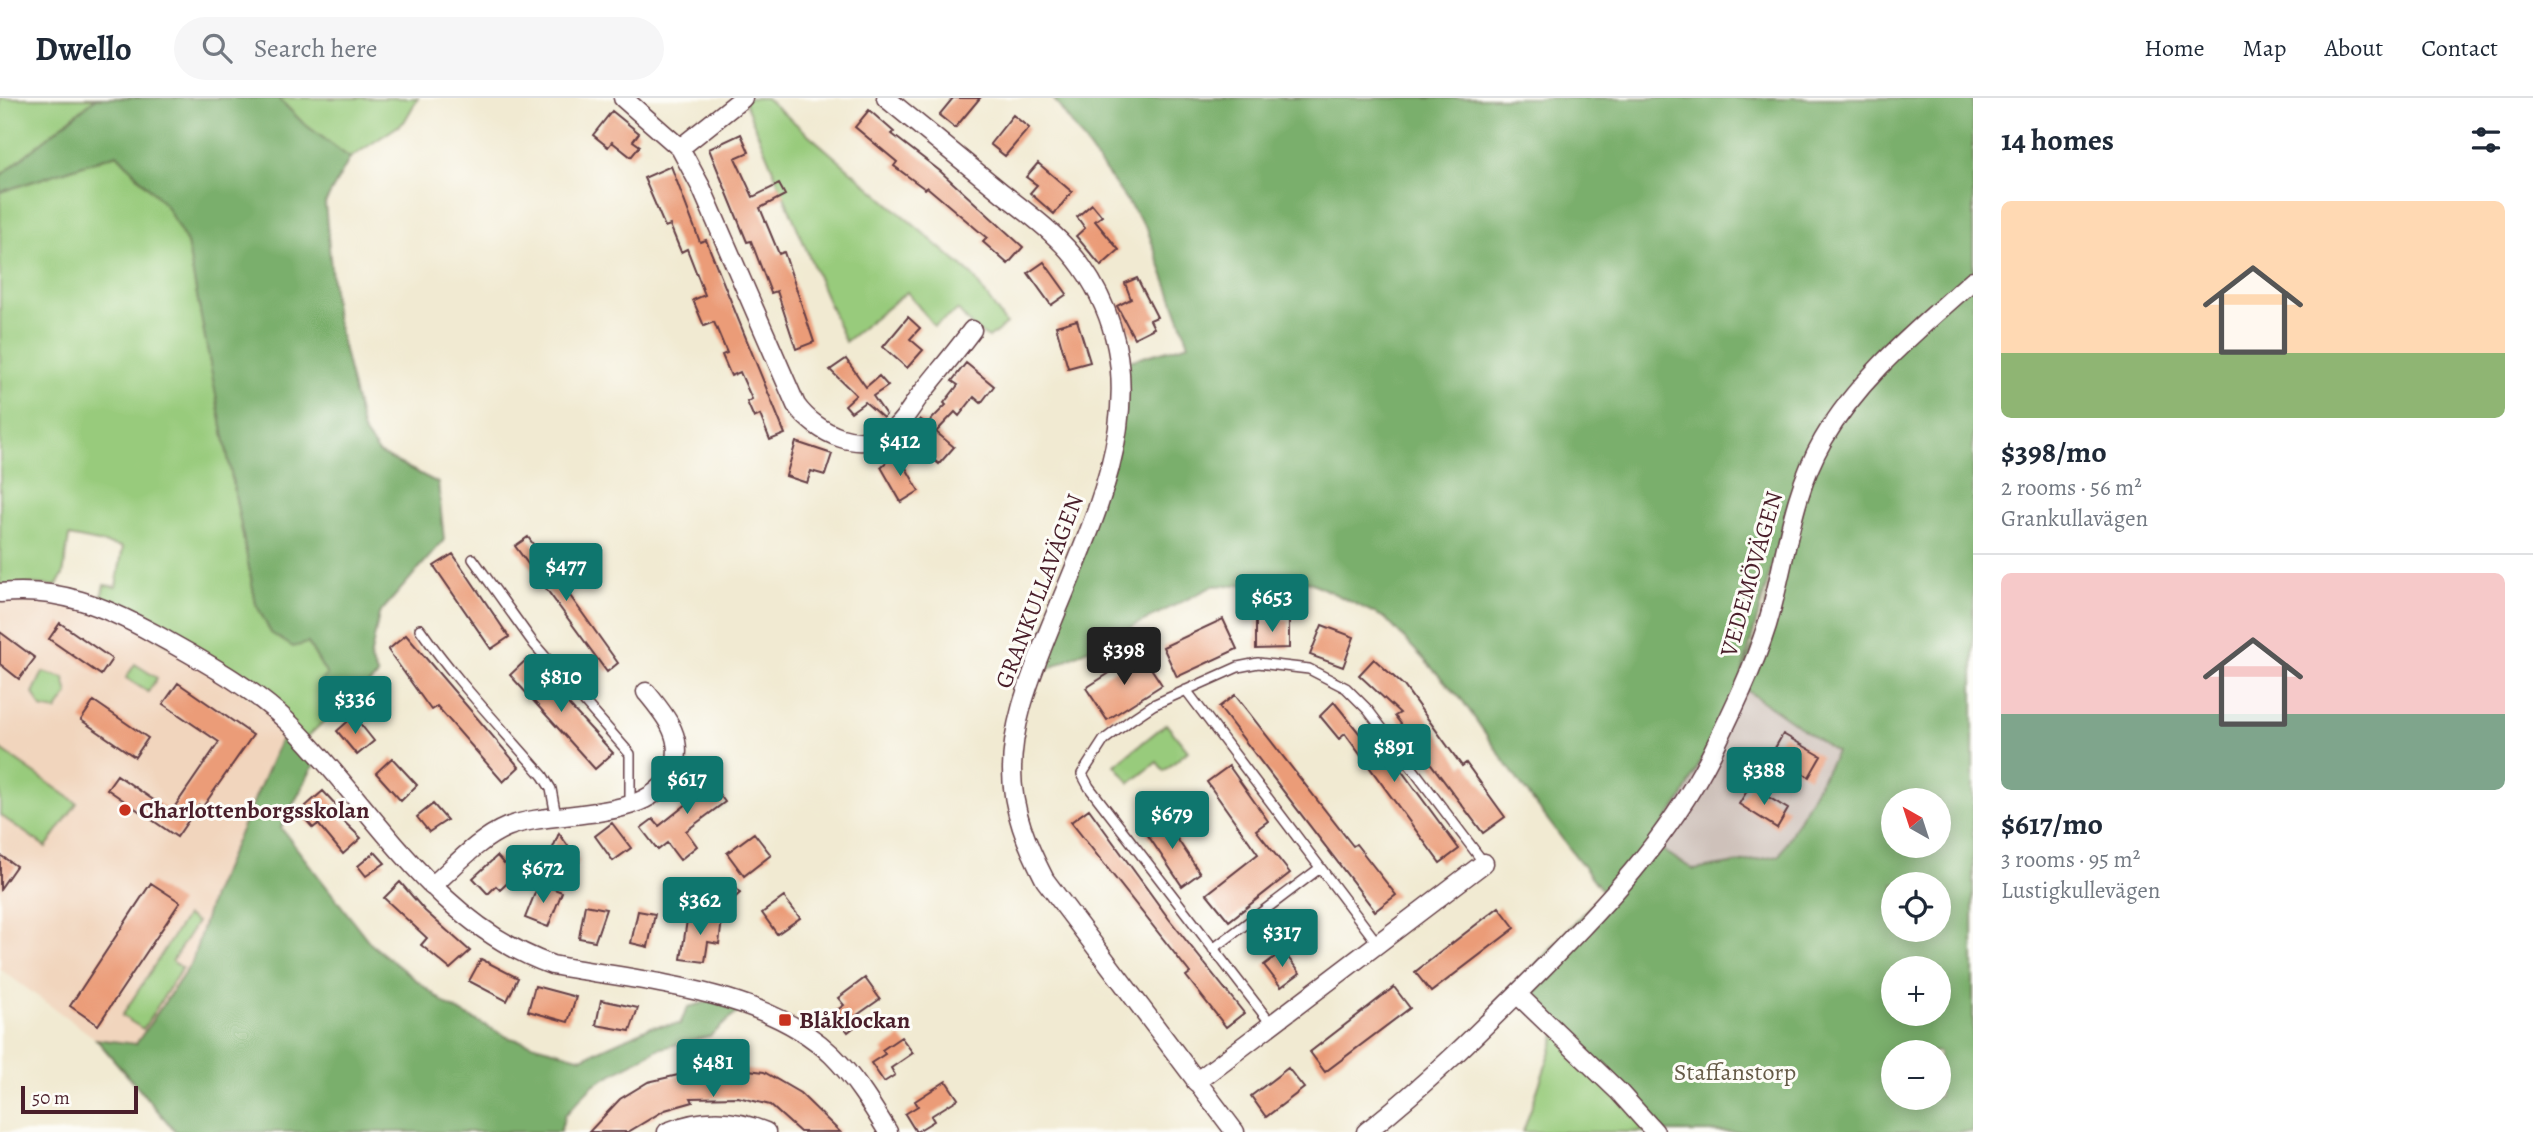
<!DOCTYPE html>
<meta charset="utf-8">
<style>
:root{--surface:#fff;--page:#f6f6f7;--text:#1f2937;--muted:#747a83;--line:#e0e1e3;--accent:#0f766e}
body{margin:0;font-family:Alegreya,serif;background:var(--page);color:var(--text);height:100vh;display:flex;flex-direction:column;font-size:26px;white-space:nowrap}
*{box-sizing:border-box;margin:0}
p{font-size:23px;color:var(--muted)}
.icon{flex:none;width:38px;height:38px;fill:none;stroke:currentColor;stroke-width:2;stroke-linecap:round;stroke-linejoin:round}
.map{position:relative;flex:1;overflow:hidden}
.panel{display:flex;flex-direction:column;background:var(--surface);width:560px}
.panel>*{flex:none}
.needle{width:46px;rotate:321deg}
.tools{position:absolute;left:1881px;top:690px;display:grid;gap:14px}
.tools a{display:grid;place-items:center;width:70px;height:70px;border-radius:50%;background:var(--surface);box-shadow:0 4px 18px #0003;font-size:35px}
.scale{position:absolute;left:21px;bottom:18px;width:117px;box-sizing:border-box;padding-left:7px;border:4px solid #4a1f2b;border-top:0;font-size:19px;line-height:24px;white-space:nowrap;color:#4a1f2b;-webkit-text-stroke:5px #fdfcf7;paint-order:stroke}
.price{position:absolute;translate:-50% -60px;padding:0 16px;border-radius:7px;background:var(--accent);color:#fff;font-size:23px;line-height:46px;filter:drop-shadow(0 2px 4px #0008)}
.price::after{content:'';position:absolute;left:50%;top:42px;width:21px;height:16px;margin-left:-10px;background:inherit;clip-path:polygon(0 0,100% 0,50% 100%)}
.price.current{background:#222;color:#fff}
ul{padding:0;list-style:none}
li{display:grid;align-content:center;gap:14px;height:371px;padding:0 28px}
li+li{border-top:2px solid var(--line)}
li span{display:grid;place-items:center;height:217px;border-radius:10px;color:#555}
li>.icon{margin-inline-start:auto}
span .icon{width:126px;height:126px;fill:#fffc;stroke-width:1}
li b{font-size:30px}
h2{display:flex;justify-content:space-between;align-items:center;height:84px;padding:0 28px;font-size:30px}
header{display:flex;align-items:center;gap:42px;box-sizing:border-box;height:98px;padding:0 35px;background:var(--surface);border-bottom:2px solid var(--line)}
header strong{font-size:33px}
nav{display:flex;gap:38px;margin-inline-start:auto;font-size:24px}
.search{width:490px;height:63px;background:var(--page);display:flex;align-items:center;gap:18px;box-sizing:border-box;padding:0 24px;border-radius:38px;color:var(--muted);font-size:26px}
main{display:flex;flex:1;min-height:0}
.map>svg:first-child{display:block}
.built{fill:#f1d5bd}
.industrial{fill:#cec1ba}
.green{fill:#98cb7c;stroke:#717554;stroke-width:2}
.forest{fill:#7aaf6c;stroke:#62674c;stroke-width:2;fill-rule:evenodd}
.building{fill:#eb9c78}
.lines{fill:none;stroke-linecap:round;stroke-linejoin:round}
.lane-casing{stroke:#633d44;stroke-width:12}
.street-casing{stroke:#633d44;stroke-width:21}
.lane{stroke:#fff;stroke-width:9}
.street{stroke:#fff;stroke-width:18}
.poi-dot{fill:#c8321e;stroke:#fdfcf7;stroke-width:2.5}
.labels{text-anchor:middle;stroke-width:6;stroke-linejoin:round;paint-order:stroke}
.street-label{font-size:24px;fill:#4a1f2b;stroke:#fdfcf7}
.poi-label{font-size:24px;font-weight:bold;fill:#4a1f2b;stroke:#fdfcf7;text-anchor:start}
.park-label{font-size:24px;fill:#655b47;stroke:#fdfcf7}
</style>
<header>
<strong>Dwello</strong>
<div class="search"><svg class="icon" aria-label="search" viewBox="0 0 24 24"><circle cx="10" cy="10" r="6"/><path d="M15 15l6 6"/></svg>Search here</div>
<nav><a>Home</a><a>Map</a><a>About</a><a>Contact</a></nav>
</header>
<main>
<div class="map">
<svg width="1973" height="1034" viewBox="0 0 1973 1034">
<rect width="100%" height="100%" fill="#fdfcf7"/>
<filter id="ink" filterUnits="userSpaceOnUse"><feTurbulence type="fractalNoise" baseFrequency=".0143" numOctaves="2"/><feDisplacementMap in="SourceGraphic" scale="14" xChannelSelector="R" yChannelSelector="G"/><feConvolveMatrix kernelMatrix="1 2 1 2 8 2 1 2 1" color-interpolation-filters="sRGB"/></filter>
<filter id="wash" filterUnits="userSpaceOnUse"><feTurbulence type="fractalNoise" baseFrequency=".00686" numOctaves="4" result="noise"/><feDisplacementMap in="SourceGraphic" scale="28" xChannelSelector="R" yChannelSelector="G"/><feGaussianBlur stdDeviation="1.57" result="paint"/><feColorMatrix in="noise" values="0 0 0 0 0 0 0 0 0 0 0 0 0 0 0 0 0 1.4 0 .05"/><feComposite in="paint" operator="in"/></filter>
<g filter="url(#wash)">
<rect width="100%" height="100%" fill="#f1ead2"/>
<!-- built -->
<path class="built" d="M32 486 86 498 154 533 287 627 212 798 192 864 136 946 96 941 0 871V488Z"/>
<!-- industrial -->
<path class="industrial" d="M1739 586 1836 654 1779 758 1694 772 1650 744Z"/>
<!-- green -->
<path class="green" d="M0 0H96L0 78Z
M278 0H418L404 24 350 60 303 25Z
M743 0H766L972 177 1006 226 989 240 974 231 958 212 934 228 907 194 845 244Z
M117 56 166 108 187 145 256 506 308 545 327 577 319 584 338 610 303 643 269 609 100 504 104 487 116 489 123 449 69 438 63 477 56 488 32 486 0 488V94Z
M135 566 157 580 148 594 126 580Z
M43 574 64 580 68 596 56 613 41 610 33 595Z
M1166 626 1188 653 1164 673 1157 664 1130 685 1115 667Z
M0 651 77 705 46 749 0 717Z
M186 818 197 824 172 863 182 870 143 931 122 918Z
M1558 932 1652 1034H1523Z"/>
<!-- forest -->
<path class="forest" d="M96 0H278L303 25 350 60 325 105 335 214 363 333 379 355 438 385 444 442 379 516 370 561 378 578 338 610 319 584 327 577 308 545 293 549 271 535 256 506 187 145 166 108 117 56 0 94V78Z
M1053 0H1973V1034H1652L1517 887 1603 794 1524 691 1462 602 1385 520 1308 483 1213 488 1025 583 1070 468 1112 338 1118 266 1189 246 1147 131ZM1792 396 1760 531 1742 575ZM1739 587 1836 654 1779 758 1694 772 1650 744 1682 701ZM1894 702H1939V747H1894ZM1894 786H1939V831H1894ZM1894 870H1939V915H1894ZM1894 954H1939V999H1894Z
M287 627 318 659 281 730 371 846 447 907 507 939 582 960 650 929 680 926 688 909 722 900 747 906 710 938 658 951 593 987 565 1017 560 1034H176L96 941 136 946 192 864 212 798Z"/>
<g id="blocks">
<!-- building -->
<path class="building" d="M953 0H980L955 30 939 17Z
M869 12 894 34 892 36 940 73 1023 149 1008 166 983 144 987 140 927 89 925 91 894 68 897 64 855 29Z
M612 13 639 35 633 43 640 48 631 59 612 44 608 49 593 37Z
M1013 17 1029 30 1005 58 990 46Z
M741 36 749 54 735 60 753 99 779 86 785 97 760 110 779 156 784 154 814 244 796 251 777 193 771 195 751 143 747 144 709 51Z
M1038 65 1072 94 1054 116 1030 95 1037 87 1026 79Z
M671 68 700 144 706 142 785 336 770 342 760 317 754 320 747 304 752 301 740 274 731 278 722 257 727 255 714 224 704 228 693 202 705 197 687 151 681 154 670 127 665 129 644 80Z
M1092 106 1102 118 1095 123 1119 152 1101 168 1076 138 1085 130 1077 119Z
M1044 164 1067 196 1051 207 1028 175Z
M1137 180 1157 219 1150 222 1154 230 1134 240 1117 208 1131 201 1125 185Z
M908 219 920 230 910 241 923 252 907 270 883 249Z
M1077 222 1090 264 1068 270 1056 228Z
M846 261 866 289 879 278 888 288 873 298 886 317 883 320 865 304 851 314 845 307 856 297 830 272Z
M966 265 994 288 981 305 974 299 959 318 955 314 936 334 954 349 939 366 906 339 920 321 927 326 946 307 944 305 958 287 952 283Z
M796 344 832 356 825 377 811 373 807 385 786 378Z
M897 354 919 393 901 404 881 369Z
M528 439 618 565 607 574 515 448Z
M453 456 509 539 491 551 434 468Z
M1223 521 1237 551 1177 579 1163 549Z
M1289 522V550L1256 551V523Z
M60 525 112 561 101 577 49 541Z
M1322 527 1354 539 1343 569 1310 557Z
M0 534 35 560 19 581 0 566Z
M406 537 519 669 503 684 437 608 431 612 388 552Z
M1141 555 1162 587 1107 622 1086 590Z
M527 561 613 655 595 671 510 577Z
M1374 561 1404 588 1462 668 1466 665 1505 719 1483 735 1395 618 1400 615 1359 577Z
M178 585 253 637 202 710 199 707 177 739 107 691 117 677 171 714 219 644 163 606Z
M1235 597 1353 748 1356 746 1396 797 1375 813 1219 609Z
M94 603 148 640 135 659 81 622Z
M1334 604 1364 641 1373 634 1459 751 1440 765 1345 636 1339 641 1320 618Z
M354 618 374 643 357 657 337 633Z
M1783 636 1821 658 1809 679 1771 657Z
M392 660 417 687 401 703 376 675Z
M710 666 718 678 710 684 725 704 686 733 697 748 680 762 667 745 658 752 641 730 653 721 659 728 688 705 682 697 701 684 695 676Z
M1229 668 1268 723 1256 732 1290 775 1229 823 1207 796 1258 756 1207 684Z
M1750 688 1788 711 1777 730 1739 706Z
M323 693 338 709 333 713 361 740 343 756 318 726 313 730 299 714Z
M433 706 447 722 429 734 417 719Z
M1089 711 1169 821 1244 915 1226 929 1186 878 1190 875 1071 724Z
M1162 718 1200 775 1182 788 1143 730Z
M612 725 631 750 613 763 595 738Z
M559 735 579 764 562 775 550 757Z
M754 735 771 757 744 778 727 755Z
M375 754 385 765 366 778 358 768Z
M0 757 16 768 0 791Z
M497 758 504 766 510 761 521 772 500 792 496 788 488 796 473 780Z
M731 783 740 795 731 803 721 792Z
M400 784 425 813 470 853 450 871 421 847 427 840 384 800Z
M151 785 180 804 98 927 70 908Z
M539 785 562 794 548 829 525 820Z
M784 799 800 820 777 836 762 815Z
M585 807 606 811 595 843 579 840Z
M1499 809 1515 830 1431 894 1415 874Z
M638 813 655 816 648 849 631 845Z
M688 816 722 821 719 846 708 844 705 864 681 861Z
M1283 853 1300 875 1281 889 1264 867Z
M481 861 518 880 507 903 469 883Z
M865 880 880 901 853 920 858 926 848 934 833 915 844 907 838 900Z
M535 888 576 899 568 924 528 913Z
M1394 889 1410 910 1325 974 1310 954Z
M601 902 638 910 630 933 596 927Z
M901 939 913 955 891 970 895 977 884 984 871 965 885 956 882 952Z
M717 968 764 974 800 995 840 1034H800L770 1007 738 999 691 1000 693 1004 665 1012 628 1034H589L620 1001 648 984Z
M1288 970 1304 990 1266 1019 1251 998Z
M946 983 958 1001 931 1018 934 1023 916 1034 905 1016 918 1008 915 1003Z"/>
</g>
</g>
<g filter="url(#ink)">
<use href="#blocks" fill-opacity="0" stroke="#633d44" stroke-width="2"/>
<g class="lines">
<defs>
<path id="lane" d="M473 461 534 546 630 656V707
M420 531C457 584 501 629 543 678L551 691 556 718
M1186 592 1378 846
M1213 851 1320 770
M1272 927 1089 689 1082 676 1104 642 1132 621 1153 607 1238 569 1258 565 1309 571 1346 590 1368 612 1484 765"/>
<path id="street" d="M623 0 680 50 701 89 796 307C816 335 863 359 895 330 904 322 911 310 918 300 936 277 955 255 972 232
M886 0C924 31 963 63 1001 94 1030 117 1060 138 1082 169 1169 293 1089 427 1042 550 1027 589 1012 629 1012 672 1012 713 1027 747 1045 782L1235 1034
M680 50 743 0
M0 495C59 489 104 508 155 536 203 563 251 588 291 627 375 711 435 826 552 867 642 884 764 891 832 957 855 980 871 1006 888 1034
M432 788C455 768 478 741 507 729 555 710 648 726 672 674 687 642 665 617 646 594
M1517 896 1619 994 1655 1034
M1196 984 1484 765
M667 1034C701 1020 732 1020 766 1034
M1366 1034C1427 986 1481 932 1536 877 1605 807 1667 743 1712 655 1732 614 1753 571 1767 527 1786 465 1790 399 1823 342 1860 278 1919 231 1973 182"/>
</defs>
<!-- lane casing -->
<use href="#lane" class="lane-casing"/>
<!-- street casing -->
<use href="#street" class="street-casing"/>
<!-- lane -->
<use href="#lane" class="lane"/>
<!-- street -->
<use href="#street" class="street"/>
</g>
</g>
<!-- markers -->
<g class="poi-dot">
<circle cx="125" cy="712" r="7"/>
<rect x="778" y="915" width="14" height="14" rx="3.5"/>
</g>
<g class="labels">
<!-- street labels -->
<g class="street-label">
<text transform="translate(1751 476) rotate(-74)" y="8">VEDEMÖVÄGEN</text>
<text transform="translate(1039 493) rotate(-69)" y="8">GRANKULLAVÄGEN</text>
</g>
<!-- poi labels -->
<g class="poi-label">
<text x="139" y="720">Charlottenborgsskolan</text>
<text x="799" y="930">Blåklockan</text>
</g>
<!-- park labels -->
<g class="park-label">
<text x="1735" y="982">Staffanstorp</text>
</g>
</g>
</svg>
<div class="tools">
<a><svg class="needle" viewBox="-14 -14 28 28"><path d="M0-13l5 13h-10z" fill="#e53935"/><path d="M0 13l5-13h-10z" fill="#747a83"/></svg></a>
<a><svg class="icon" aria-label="locate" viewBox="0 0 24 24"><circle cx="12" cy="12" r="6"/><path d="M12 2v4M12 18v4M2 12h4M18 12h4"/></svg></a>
<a>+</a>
<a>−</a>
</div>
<div class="scale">50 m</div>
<b class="price" style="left:900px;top:380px">$412</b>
<b class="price" style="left:566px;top:505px">$477</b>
<b class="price" style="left:1272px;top:536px">$653</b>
<b class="price current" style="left:1124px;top:589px">$398</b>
<b class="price" style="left:561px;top:616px">$810</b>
<b class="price" style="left:355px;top:638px">$336</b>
<b class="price" style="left:1394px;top:686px">$891</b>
<b class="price" style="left:1764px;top:709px">$388</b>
<b class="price" style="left:687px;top:718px">$617</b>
<b class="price" style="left:1172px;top:753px">$679</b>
<b class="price" style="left:543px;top:807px">$672</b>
<b class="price" style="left:700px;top:839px">$362</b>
<b class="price" style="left:1282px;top:871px">$317</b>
<b class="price" style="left:713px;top:1001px">$481</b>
</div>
<section class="panel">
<h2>14 homes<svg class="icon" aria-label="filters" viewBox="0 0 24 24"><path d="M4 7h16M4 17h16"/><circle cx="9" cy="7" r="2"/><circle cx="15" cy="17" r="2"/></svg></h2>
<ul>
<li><span style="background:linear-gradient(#ffd9b3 70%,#8fb573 0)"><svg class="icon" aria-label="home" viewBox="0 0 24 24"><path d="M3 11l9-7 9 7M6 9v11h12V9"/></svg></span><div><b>$398/mo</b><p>2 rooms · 56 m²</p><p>Grankullavägen</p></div></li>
<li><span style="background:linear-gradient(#f6c9c9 65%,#7fa58c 0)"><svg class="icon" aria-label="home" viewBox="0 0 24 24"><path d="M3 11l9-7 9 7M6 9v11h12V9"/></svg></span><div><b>$617/mo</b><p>3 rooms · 95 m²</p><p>Lustigkullevägen</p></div></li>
</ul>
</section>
</main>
